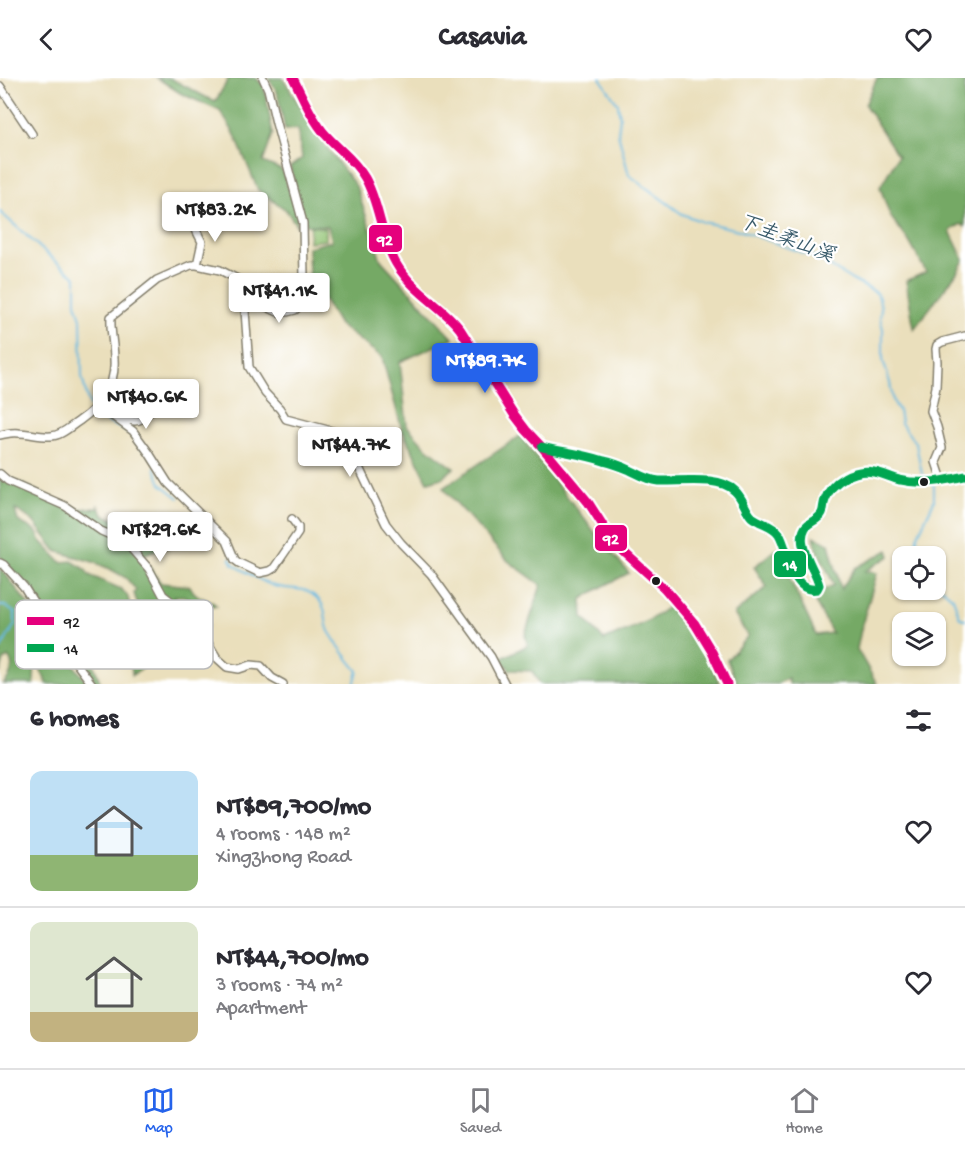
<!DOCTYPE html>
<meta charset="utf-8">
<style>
:root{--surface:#fff;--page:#f7f7f7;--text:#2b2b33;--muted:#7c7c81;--line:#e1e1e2;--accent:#2563eb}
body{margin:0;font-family:"Gochi Hand","LXGW WenKai TC",sans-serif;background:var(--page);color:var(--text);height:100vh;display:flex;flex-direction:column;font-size:22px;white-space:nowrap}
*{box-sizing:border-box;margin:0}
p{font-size:20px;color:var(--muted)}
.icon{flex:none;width:33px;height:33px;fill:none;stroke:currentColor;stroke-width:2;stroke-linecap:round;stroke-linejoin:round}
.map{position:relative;height:606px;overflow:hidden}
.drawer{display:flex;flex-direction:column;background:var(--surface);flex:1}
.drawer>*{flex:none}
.fabs{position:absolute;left:892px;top:468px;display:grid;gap:12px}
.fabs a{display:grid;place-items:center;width:54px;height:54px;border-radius:12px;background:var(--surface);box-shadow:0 2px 4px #0004;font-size:30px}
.price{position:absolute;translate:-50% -51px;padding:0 14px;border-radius:6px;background:#fff;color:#222;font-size:20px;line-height:39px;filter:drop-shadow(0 2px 3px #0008)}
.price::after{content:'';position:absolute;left:50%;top:36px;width:18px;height:14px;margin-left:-9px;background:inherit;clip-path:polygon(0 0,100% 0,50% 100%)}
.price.on{background:var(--accent);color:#fff}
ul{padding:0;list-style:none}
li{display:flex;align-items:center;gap:18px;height:150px;padding:0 30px}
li+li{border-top:2px solid var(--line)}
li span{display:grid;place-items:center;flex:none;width:168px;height:120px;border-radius:12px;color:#555}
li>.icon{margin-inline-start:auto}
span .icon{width:72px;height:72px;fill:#fffc;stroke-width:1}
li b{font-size:26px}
h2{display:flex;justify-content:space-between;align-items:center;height:72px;padding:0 30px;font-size:26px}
header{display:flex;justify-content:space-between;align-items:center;height:78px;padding:0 30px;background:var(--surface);font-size:27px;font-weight:700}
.menu{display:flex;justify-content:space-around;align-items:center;height:84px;border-top:2px solid var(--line);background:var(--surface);font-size:16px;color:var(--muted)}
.menu a{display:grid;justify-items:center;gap:3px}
.menu .on{color:var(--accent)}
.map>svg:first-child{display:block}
.green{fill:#92c373;stroke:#577048;stroke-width:1.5}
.forest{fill:#75a965;stroke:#486240;stroke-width:1.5;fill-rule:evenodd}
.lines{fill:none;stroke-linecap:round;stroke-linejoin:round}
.stream{stroke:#65b9e1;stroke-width:2}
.minor-casing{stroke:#837e6c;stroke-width:10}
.tertiary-casing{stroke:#837e6c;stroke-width:11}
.minor{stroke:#fff;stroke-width:7}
.tertiary{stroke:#fff;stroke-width:8}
.bus-1-casing{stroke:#fff;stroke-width:14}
.bus-2-casing{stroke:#fff;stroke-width:14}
.bus-1{stroke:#e5007d;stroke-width:9}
.bus-2{stroke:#00a651;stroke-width:9}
.bus-dot{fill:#1c1c1c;stroke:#fff;stroke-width:2}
.labels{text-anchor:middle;stroke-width:4.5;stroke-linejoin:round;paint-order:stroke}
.water-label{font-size:20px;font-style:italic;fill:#395b6b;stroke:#fff}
.key{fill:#fff;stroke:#bbb;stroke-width:1.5}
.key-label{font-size:16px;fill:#1c1c1c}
.line-badge{stroke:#fff;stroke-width:2}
.badge-label{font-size:16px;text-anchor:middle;font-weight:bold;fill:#fff}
</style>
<header><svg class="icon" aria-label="back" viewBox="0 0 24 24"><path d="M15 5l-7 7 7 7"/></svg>Casavia<svg class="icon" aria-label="heart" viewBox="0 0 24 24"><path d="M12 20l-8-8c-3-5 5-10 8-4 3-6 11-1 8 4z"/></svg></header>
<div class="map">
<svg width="965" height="606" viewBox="0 0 965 606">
<rect width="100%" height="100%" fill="#fff"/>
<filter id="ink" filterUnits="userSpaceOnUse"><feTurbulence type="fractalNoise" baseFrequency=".0167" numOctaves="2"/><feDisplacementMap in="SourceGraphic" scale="12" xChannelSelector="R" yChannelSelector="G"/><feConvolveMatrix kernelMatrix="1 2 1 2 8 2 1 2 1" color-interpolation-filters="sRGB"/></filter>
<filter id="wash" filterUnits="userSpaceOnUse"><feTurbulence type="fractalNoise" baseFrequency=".008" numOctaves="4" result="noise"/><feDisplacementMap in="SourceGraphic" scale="24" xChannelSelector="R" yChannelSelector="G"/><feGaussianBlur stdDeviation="1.35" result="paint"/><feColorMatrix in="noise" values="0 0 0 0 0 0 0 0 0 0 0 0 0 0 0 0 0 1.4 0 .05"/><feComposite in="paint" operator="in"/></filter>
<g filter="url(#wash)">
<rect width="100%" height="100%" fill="#eadfbc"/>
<!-- green -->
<path class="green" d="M310 148 326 150V162L309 164Z"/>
<!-- forest -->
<path class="forest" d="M157 0H170L215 24 229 0H256L264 8 273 56 263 84 282 92 297 135V148L286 132 258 112 234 55 220 33 180 15Z
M268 0H283L321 62 356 108 381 182 453 260 400 284 407 348 426 369 454 390 442 400 428 404 402 352 382 279 339 247 309 196 308 169 332 163 328 148 306 147 290 89 302 80 298 51 285 52 277 13Z
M877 0H965V149L961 146 950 153 964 182 956 196 914 251 906 203 926 194 908 162 890 138 880 109 898 78 865 27Z
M520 358 593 452 629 495 600 510 582 521 583 539 604 562 648 543 668 529 706 575 720 606H540L532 593 510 592 500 581 528 567 525 557 541 507 508 483 443 410Z
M0 393 6 398 74 431 98 430V428L104 438 110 439 119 446 117 456 120 459 127 461 131 453 129 446 132 443 144 460H175L182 462V468C169 470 152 470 142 479L161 505 190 508C197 523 208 518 217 528H207L183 518H174L177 523 208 548 132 597C132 584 126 573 124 560L88 570 89 575 101 606H96L91 597 57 555 20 501 0 478ZM15 432 20 434 33 443 56 473 93 484 110 491 126 500 136 512 134 515 137 525 146 541 142 543 138 535 129 529V523L127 517 121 511 89 497 85 491 72 483 61 484 41 463 36 453 18 443Z
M814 458 829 466 841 511 855 490 888 472 890 478 865 493 877 495 862 547 857 571 877 606H789L788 600 777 606H737L727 582 748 558 734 536 767 509 754 489 776 471 816 557 832 555 816 526 814 516 834 507 816 469Z
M0 489 88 606H47L35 579 34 606H3C11 599 15 587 8 579L4 582 0 595Z"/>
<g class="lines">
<!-- stream -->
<path class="stream" d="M600 0 618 26 620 40 618 55 629 97 682 136 703 144 739 152 817 180 852 202 877 215 879 220 881 230 880 240 883 251V282L890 305 893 323 899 333 901 345 916 366 922 396 928 402
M0 134 54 182 76 199V225L81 241 82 299 88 323 96 338 130 355 142 371
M155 390 161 406 179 420
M916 478 915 477 917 459 934 423V408L932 406
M230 480 233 486C245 493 266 507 279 509 296 513 303 507 318 521 329 532 323 544 330 555 338 568 348 581 358 593L355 603V606
M936 505 953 520 960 540 965 541
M0 528H5L15 535V546L0 572"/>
</g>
</g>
<g filter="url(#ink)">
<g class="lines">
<defs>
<path id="minor" d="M0 8 32 56
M194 148 202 164 197 187
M243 204 249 289 265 315 280 331 286 341 343 356 386 446 401 465 431 496 491 579 505 606
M100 325 107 334 133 353 149 375 168 405 227 463 235 482 239 485 260 495 269 493 274 490 298 455V449L292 441
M115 337C121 339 129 343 135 343 144 343 159 324 161 315
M0 357C6 356 12 354 19 355 29 355 40 359 51 358 61 358 71 348 79 343 101 328 116 308 114 281 114 267 110 253 111 239L157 202 191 187H197L220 192 243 204 267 229 278 234H287L295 232 301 226 304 217V200L303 145 276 45 268 11 263 0
M542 369C562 374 583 376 604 383 613 385 621 388 630 392 640 397 648 402 659 403 680 404 719 397 735 413 743 420 745 432 752 439 761 446 773 447 779 456 789 472 791 516 817 511L819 507C815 491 795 467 805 450 809 443 818 443 822 435 824 431 823 426 825 422 831 403 855 390 874 394 883 395 891 400 900 402 920 407 945 403 965 398
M0 396 8 403 65 428 101 453 117 460 128 467 149 491 163 517 176 527 184 543 208 565 217 580 227 589 239 591 251 587 261 588 272 600 283 606
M942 402 936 384 942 370 937 349 931 333 936 309 937 284 936 271 937 267 942 264 965 258
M0 485 4 487 24 509 49 549 92 606"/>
<path id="tertiary" d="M293 0C303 19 311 40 325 56 338 71 355 82 365 100 382 130 380 168 404 197 420 218 444 230 460 251L513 335 526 352 542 369 588 424 615 466 665 511 695 546 712 574 727 606"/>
</defs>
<!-- minor casing -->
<use href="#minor" class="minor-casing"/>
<!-- tertiary casing -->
<use href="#tertiary" class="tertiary-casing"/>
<!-- minor -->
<use href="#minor" class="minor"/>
<!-- tertiary -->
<use href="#tertiary" class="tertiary"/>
<defs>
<path id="bus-1" d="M293 0C303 19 311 40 325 56 338 71 355 82 365 100 382 130 380 168 404 197 420 218 444 230 460 251L513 335 526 352 542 369 588 424 615 466 665 511 695 546 712 574 727 606"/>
<path id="bus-2" d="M542 369C562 374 583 376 604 383 613 385 621 388 630 392 640 397 648 402 659 403 680 404 719 397 735 413 743 420 745 432 752 439 761 446 773 447 779 456 789 472 791 516 817 511L819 507C815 491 795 467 805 450 809 443 818 443 822 435 824 431 823 426 825 422 831 403 855 390 874 394 883 395 891 400 900 402 920 407 945 403 965 398"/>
</defs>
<!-- bus-1 casing -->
<use href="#bus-1" class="bus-1-casing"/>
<!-- bus-2 casing -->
<use href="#bus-2" class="bus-2-casing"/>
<!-- bus-1 -->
<use href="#bus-1" class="bus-1"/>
<!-- bus-2 -->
<use href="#bus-2" class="bus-2"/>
</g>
</g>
<!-- markers -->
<g class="bus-dot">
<circle cx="924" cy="404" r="5"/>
<circle cx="656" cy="503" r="5"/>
</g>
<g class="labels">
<!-- water labels -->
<g class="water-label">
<text transform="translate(787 159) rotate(21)" y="7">下圭柔山溪</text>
</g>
</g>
<!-- legend -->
<rect x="15" y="522" width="198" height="69" rx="9" class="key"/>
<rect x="27" y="539" width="27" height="8" fill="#e5007d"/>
<rect x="27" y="566" width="27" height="8" fill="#00a651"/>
<g class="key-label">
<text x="64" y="549">92</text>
<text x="64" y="576">14</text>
</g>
<g class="line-badge">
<rect x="368" y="146" width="35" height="29" rx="6" fill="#e5007d"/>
<rect x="594" y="446" width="34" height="28" rx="6" fill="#e5007d"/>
<rect x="773" y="472" width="34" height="28" rx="6" fill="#00a651"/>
</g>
<g class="badge-label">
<text x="385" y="167">92</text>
<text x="611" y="466">92</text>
<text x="790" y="492">14</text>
</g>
</svg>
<div class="fabs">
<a><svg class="icon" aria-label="locate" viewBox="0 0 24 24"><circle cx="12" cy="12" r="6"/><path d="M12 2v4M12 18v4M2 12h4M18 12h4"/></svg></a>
<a><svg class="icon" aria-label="layers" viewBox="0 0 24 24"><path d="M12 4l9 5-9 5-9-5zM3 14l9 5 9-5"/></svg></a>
</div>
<b class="price" style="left:215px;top:165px">NT$83.2K</b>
<b class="price" style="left:279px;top:246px">NT$41.1K</b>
<b class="price on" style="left:485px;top:316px">NT$89.7K</b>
<b class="price" style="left:146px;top:352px">NT$40.6K</b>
<b class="price" style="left:350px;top:400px">NT$44.7K</b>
<b class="price" style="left:160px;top:485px">NT$29.6K</b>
</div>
<section class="drawer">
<h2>6 homes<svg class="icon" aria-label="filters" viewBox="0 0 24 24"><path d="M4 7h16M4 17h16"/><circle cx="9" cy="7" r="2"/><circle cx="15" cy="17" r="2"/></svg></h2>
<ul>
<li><span style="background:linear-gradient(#bfe0f5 70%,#8fb573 0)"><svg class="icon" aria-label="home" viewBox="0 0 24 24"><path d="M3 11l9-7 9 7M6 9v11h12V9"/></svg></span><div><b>NT$89,700/mo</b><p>4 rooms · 148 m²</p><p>Xingzhong Road</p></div><svg class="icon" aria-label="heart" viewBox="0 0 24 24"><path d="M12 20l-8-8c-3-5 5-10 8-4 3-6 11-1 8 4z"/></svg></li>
<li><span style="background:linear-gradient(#dfe7d0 75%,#c2b280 0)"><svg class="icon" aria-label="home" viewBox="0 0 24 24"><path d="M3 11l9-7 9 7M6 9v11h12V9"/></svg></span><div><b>NT$44,700/mo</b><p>3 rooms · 74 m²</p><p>Apartment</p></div><svg class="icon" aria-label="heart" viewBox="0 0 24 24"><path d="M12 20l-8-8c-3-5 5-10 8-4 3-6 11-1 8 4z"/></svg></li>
</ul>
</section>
<nav class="menu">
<a class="on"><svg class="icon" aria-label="map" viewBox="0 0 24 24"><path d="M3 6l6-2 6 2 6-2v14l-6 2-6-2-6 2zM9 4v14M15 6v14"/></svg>Map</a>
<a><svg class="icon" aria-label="saved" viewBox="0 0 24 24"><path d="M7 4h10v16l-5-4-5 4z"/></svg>Saved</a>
<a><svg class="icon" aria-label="home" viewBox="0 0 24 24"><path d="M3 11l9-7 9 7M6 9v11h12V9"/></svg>Home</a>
</nav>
